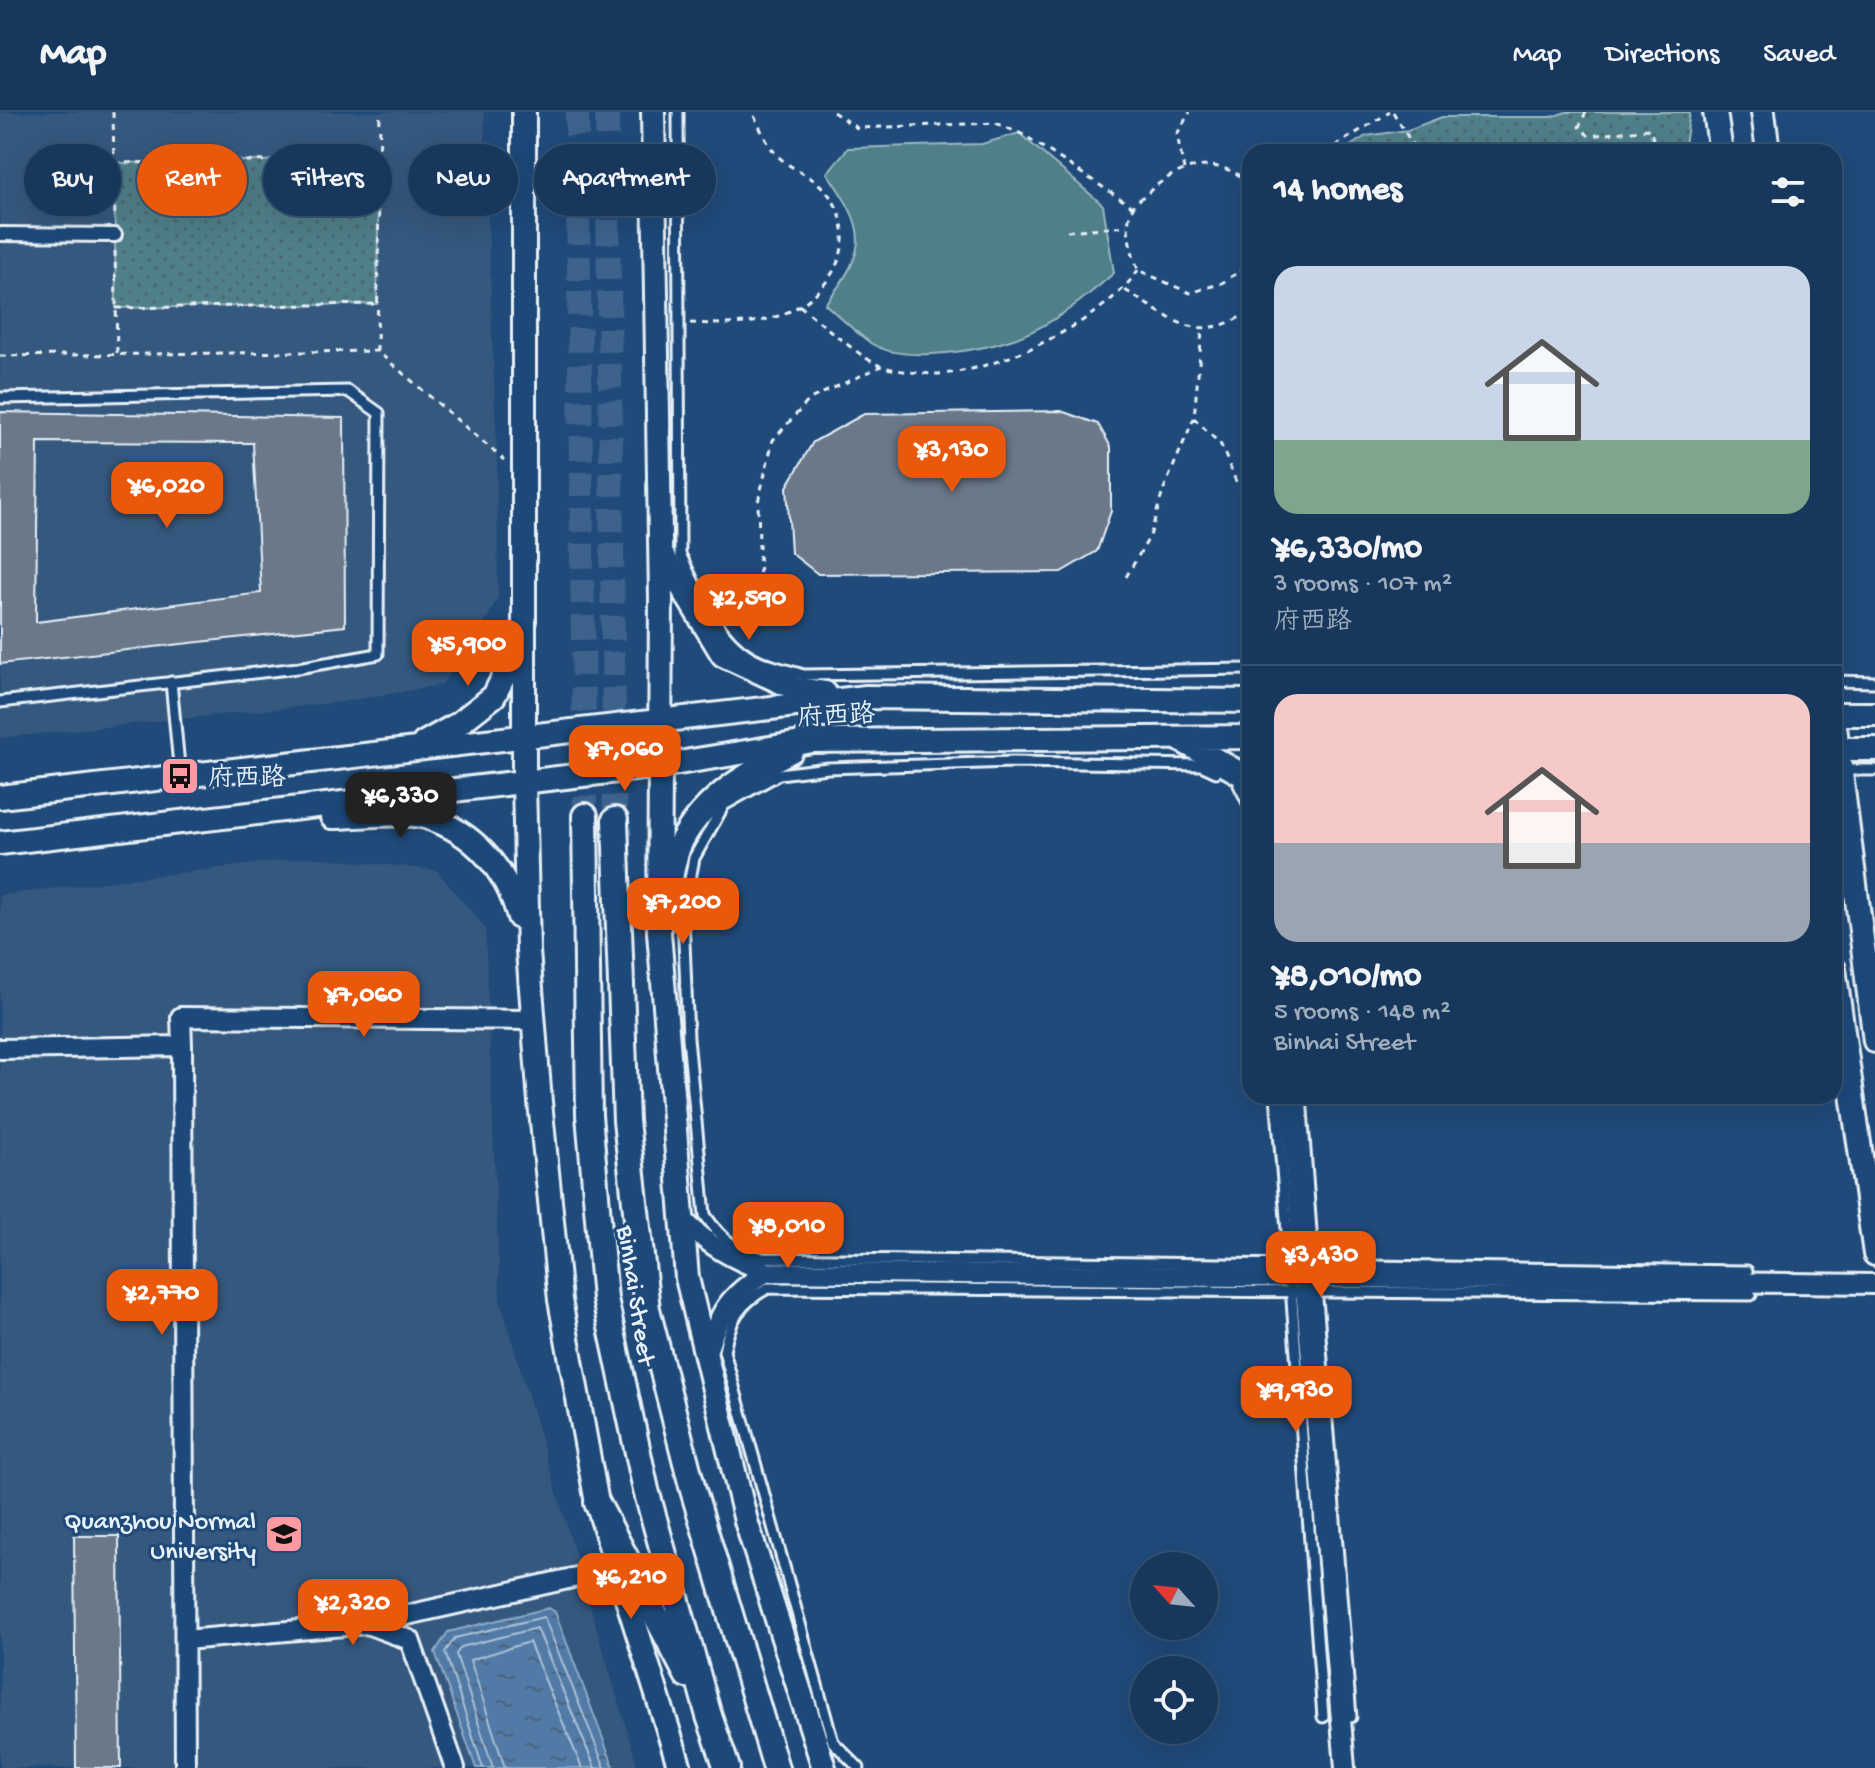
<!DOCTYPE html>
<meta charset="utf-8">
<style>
:root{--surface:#17385c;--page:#203f62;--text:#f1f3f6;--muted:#9eacbb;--line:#365272;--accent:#ea580c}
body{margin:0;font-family:"Gochi Hand","LXGW WenKai TC",sans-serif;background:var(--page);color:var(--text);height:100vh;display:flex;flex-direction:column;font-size:30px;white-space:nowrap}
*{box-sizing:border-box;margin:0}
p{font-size:26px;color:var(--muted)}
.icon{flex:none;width:44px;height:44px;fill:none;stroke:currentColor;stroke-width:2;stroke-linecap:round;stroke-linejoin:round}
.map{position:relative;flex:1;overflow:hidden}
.details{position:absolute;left:1242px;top:32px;width:600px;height:960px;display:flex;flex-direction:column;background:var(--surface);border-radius:24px;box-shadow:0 8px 32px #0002,0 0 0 2px var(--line)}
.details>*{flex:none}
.guide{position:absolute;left:24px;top:32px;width:760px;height:72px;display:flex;gap:16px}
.needle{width:52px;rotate:297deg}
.controls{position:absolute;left:1130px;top:1440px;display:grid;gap:16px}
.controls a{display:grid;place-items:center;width:88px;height:88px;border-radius:50%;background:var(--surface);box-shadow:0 8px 32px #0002,0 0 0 2px var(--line);font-size:40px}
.price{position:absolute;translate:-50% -68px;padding:0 18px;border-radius:16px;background:var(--accent);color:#fff;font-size:26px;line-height:52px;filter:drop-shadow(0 2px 4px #0008)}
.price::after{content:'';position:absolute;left:50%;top:48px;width:24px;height:18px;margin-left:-12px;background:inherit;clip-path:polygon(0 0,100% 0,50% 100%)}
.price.active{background:#222;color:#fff}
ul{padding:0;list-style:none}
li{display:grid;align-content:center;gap:16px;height:424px;padding:0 32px}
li+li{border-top:2px solid var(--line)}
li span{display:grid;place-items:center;height:248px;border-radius:24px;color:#555}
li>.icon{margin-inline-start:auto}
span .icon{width:144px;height:144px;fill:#fffc;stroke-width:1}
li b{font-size:34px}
h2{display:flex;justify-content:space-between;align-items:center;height:96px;padding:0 32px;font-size:34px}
.chip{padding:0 28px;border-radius:36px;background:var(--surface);box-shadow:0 8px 32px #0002,0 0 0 2px var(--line);font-size:28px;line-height:72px}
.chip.active{background:var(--accent);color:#fff}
header{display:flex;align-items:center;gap:48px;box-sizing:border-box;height:112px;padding:0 40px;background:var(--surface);border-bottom:2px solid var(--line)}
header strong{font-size:38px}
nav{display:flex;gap:44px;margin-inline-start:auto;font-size:28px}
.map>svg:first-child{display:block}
.built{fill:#36587e}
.grass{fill:url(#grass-dots);stroke:#9cb8c0;stroke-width:2}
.green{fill:#507f89;stroke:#9cb8c0;stroke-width:2}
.water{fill:url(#water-ripples);stroke:#8daac7;stroke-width:2}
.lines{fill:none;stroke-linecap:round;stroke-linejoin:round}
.shore{stroke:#acc1d7;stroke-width:2}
.building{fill:#6a7889;stroke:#e8f1f8;stroke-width:2;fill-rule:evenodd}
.secondary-tunnel{stroke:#3d638d;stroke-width:24;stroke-dasharray:24 12;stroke-linecap:butt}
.service-casing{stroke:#e8f1f8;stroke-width:15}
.pedestrian-casing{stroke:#e8f1f8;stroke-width:18}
.minor-casing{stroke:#e8f1f8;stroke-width:24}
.tertiary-casing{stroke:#e8f1f8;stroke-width:28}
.secondary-casing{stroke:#e8f1f8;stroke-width:30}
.path{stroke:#e8f1f8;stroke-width:3;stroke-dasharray:6 6;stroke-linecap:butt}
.service{stroke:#1f4a7a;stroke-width:9}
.pedestrian{stroke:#1f4a7a;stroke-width:12}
.minor{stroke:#1f4a7a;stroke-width:18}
.tertiary{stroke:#1f4a7a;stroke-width:22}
.secondary{stroke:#1f4a7a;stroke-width:24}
.labels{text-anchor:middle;stroke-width:6;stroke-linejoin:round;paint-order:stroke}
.street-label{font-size:26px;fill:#e8f1f8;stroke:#1f4a7a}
.poi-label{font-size:26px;fill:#e8f1f8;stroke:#1f4a7a;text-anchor:start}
</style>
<header>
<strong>Map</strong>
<nav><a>Map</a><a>Directions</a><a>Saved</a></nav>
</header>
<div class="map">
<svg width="1875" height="1656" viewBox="0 0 1875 1656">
<defs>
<pattern id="grass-dots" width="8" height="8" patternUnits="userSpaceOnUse" patternTransform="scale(2)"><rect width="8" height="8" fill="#507f89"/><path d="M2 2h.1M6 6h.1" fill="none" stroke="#4c666d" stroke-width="1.8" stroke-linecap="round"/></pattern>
<pattern id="water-ripples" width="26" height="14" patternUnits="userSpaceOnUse" patternTransform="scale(2)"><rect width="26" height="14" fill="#517aa6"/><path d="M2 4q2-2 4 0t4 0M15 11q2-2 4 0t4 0" fill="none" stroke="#4c647d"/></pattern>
</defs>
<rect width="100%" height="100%" fill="#1f4a7a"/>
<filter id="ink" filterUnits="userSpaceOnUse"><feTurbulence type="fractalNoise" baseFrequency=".0125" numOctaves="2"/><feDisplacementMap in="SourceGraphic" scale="16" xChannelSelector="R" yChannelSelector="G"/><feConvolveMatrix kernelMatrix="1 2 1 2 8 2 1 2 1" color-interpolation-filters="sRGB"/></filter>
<g filter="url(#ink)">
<!-- built -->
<path class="built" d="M0 0H484L497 350 498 485 473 534 441 573 342 590 0 626Z
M310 745 436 758 485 816 500 1188 638 1656H0V783Z"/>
<!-- grass -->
<path class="grass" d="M1566 0H1690L1684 40H1341L1366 24 1408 18 1442 5H1551Z
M379 47 377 192 116 196 114 51Z"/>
<!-- green -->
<path class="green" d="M1019 21 1103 93 1114 161C1052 215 1015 237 932 242 914 243 889 242 872 232 856 221 840 205 825 192 870 136 867 118 827 61L848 36 982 32Z"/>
<!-- water -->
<path class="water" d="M549 1496 555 1500 614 1656H476L435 1540 448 1520Z"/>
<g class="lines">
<!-- shore -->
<path class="shore" d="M483 1656 445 1540 455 1526 544 1505 605 1656
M493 1656 456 1542 461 1535 537 1516 595 1656
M505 1656 470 1548 529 1530 582 1656"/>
</g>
<!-- building -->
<path class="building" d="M1061 299 1098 312 1111 335V399L1097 439 1061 460 818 462 791 441 787 375 813 330 864 302Z
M0 300 344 306 345 514 0 552ZM38 330 253 331 261 481 36 510Z
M74 1424H119L121 1656H76Z"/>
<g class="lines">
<!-- secondary-tunnel -->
<path class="secondary-tunnel" d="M577 0 585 704
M607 0 615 708"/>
<defs>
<path id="service" d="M678 0 680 442 706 495
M0 286 348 279 379 301 378 542 298 556 0 590
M714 507C739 546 760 551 804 563L1250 557
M1834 569 1875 570
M171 570 180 664
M1841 658H1875
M1216 660 1201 653 1013 650 828 656 779 662 724 693 694 746 683 805 688 926 705 1103C721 1127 736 1138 763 1146L1747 1159
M1239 673 1250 695
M1276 984 1290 1156
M1301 984 1314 1159
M1316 1174 1351 1605
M1291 1175 1323 1605
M859 1656 833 1630 724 1239C730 1208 739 1191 768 1176L1751 1183"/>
<path id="pedestrian" d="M0 122 115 123"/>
<path id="minor" d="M182 934 181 905 534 908
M0 937 182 934 185 1656
M1289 984 1345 1656
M682 1106C708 1134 732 1147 767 1160 727 1184 720 1199 706 1243
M767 1160 1875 1172
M367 1512 617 1456
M185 1528 367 1512 410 1528 455 1656"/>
<path id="tertiary" d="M524 0V670L528 839 540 990 560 1188 597 1391 680 1656
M653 0 661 487 659 820 687 1166 746 1409 824 1656
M1715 0 1721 40
M1763 0 1768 40
M661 441 723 543 796 577 825 581
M1834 602H1875
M1834 607 1875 929
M1177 626 1243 663 1250 673
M424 631 458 612 494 584 523 526
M1834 637H1875
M0 685 866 585 1250 589
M332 705C358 705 403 699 426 705 475 720 507 759 519 805
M0 731 660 654 813 629 1250 625
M667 788C671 770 673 745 682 728 706 684 748 661 791 639
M1834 857 1875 1142"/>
<path id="secondary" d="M585 704 589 1003 605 1187 646 1378 709 1604 727 1656
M615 708 626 1009 647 1197 693 1378 776 1656
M597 1391 687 1563"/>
</defs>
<!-- service casing -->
<use href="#service" class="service-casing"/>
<!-- pedestrian casing -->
<use href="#pedestrian" class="pedestrian-casing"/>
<!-- minor casing -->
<use href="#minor" class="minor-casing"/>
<!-- tertiary casing -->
<use href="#tertiary" class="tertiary-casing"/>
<!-- secondary casing -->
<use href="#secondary" class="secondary-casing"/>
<!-- path -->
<path class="path" d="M113 0 115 107
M833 0 857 16 996 11 1024 23 1133 95
M1393 0 1417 40
M1586 0 1579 15 1589 24 1649 17 1653 26 1645 40
M1325 40 1390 0
M114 51 379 47
M1184 58 1177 22 1190 0
M1250 72C1220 43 1179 52 1150 79 1144 84 1135 90 1132 97 1123 116 1132 139 1138 158L1190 181 1222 171 1250 152
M1067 119 1127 114
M115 139 117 243
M1125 178C1172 208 1198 234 1250 199
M800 194C817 207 865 250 883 255 899 259 921 262 938 262 997 260 1106 208 1138 158
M116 196 377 192
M690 211C719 212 747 214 775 205 827 189 865 131 829 83 815 63 791 59 776 42 766 31 759 13 752 0
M377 239 380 0
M0 244 377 239 504 348
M1194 306 1221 333 1237 372 1250 380
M1126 465 1150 424 1163 379 1194 306 1202 219
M760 473 758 390 773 328 810 287 880 255"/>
<!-- service -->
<use href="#service" class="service"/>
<!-- pedestrian -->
<use href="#pedestrian" class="pedestrian"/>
<!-- minor -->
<use href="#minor" class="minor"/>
<!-- tertiary -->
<use href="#tertiary" class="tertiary"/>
<!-- secondary -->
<use href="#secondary" class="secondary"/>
</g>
</g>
<!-- icons -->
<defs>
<symbol id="bus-square" viewBox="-11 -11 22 22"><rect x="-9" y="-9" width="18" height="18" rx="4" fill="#ff9aa2" stroke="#1f4a7a"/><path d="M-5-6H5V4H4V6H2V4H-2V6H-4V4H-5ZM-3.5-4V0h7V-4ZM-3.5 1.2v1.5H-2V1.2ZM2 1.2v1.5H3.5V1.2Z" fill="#111"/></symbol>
<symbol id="university-square" viewBox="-11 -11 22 22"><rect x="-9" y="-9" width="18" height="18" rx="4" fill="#ff9aa2" stroke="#1f4a7a"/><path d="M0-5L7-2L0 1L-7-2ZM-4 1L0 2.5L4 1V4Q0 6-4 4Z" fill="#111"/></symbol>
</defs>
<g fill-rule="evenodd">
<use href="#bus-square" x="158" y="642" width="44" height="44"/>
<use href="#university-square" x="262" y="1400" width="44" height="44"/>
</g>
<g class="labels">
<!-- street labels -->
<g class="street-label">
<text transform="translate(836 602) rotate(-3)" y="9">府西路</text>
<text transform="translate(638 1183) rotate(81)" y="9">Binhai Street</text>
</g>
<!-- poi labels -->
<g class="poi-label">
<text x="208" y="673">府西路</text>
<text x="256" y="1416" text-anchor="end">Quanzhou Normal<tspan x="256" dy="30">University</tspan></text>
</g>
</g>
</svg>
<div class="controls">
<a><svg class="needle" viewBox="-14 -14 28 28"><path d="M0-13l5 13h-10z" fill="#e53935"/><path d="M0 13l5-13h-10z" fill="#9eacbb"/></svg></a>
<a><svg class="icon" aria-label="locate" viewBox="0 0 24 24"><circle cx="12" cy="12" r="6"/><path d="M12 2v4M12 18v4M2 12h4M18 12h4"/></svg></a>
</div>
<b class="price" style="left:952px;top:382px">¥3,130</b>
<b class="price" style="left:167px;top:418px">¥6,020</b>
<b class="price" style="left:749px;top:530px">¥2,590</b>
<b class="price" style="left:468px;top:576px">¥5,900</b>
<b class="price" style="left:625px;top:681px">¥7,060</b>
<b class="price active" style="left:401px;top:728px">¥6,330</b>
<b class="price" style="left:683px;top:834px">¥7,200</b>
<b class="price" style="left:364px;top:927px">¥7,060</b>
<b class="price" style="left:788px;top:1158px">¥8,010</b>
<b class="price" style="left:1321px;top:1187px">¥3,430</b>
<b class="price" style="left:162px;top:1225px">¥2,770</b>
<b class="price" style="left:1296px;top:1322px">¥9,930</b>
<b class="price" style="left:631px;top:1509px">¥6,210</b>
<b class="price" style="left:353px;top:1535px">¥2,320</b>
<div class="guide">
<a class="chip">Buy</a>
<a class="chip active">Rent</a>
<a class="chip">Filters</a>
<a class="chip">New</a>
<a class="chip">Apartment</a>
</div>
<section class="details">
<h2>14 homes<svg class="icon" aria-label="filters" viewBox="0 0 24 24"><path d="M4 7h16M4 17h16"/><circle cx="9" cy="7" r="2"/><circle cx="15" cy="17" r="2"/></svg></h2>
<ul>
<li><span style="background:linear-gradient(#c9d6e8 70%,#7fa58c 0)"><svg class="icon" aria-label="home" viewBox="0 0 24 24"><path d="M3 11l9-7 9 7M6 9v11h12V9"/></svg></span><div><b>¥6,330/mo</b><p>3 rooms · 107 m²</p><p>府西路</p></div></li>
<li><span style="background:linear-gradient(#f6c9c9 60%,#9aa5b1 0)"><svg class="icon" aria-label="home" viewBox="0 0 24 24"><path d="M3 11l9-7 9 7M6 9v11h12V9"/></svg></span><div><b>¥8,010/mo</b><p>5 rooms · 148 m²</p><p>Binhai Street</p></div></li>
</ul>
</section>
</div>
